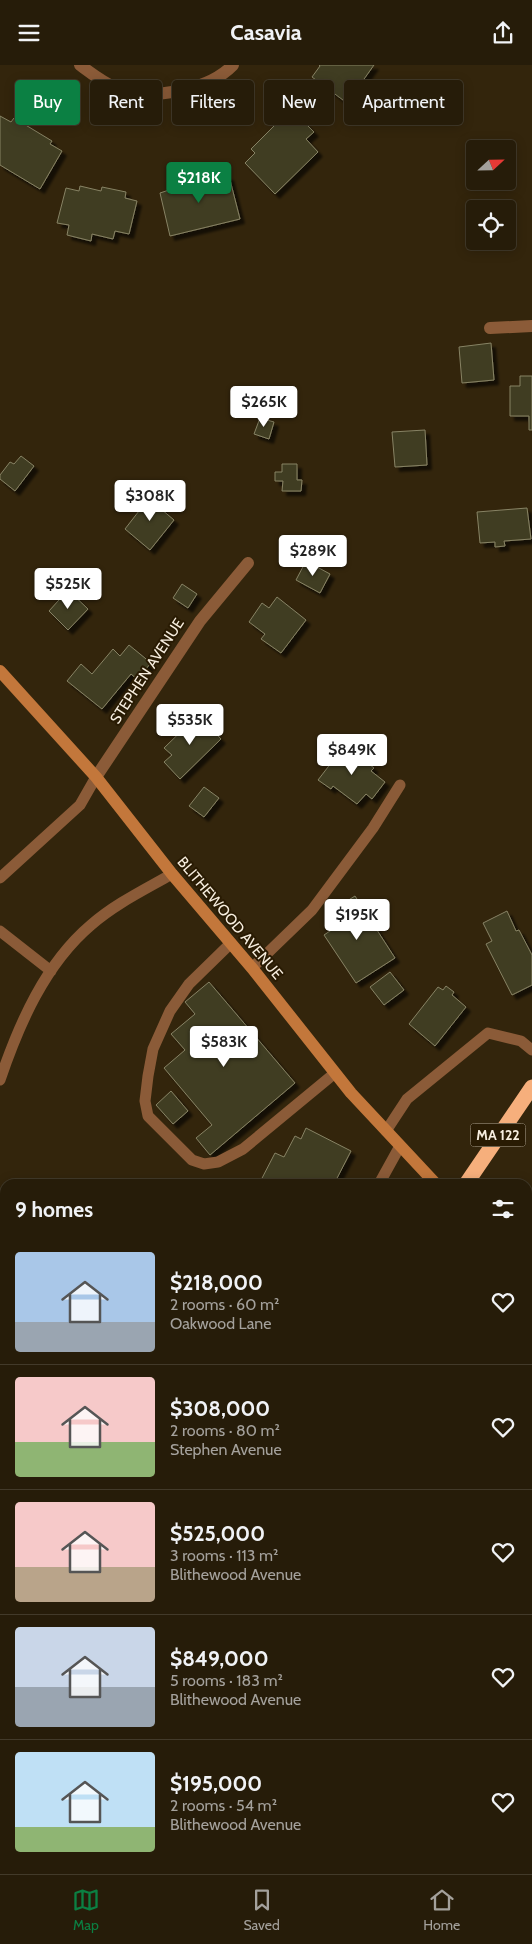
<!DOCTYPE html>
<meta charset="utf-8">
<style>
:root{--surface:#261c09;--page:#322917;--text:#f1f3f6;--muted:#a4a19c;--line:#423a2a;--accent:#0b8043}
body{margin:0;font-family:Cabin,sans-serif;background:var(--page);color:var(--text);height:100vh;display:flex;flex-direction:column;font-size:19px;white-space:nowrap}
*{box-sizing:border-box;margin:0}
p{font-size:16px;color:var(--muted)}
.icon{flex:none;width:28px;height:28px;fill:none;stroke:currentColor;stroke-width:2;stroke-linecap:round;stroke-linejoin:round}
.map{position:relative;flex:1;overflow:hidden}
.side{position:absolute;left:0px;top:1114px;width:532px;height:696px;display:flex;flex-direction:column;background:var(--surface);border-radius:15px 15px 0 0;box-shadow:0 2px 12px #0003,0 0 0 1px var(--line)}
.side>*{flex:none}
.guide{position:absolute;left:15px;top:15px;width:502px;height:45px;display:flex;gap:10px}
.needle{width:32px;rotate:68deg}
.fabs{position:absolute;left:466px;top:75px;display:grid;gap:10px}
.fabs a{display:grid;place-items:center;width:50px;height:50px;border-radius:5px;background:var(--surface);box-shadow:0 2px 12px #0003,0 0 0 1px var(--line);font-size:25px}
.price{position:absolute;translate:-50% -42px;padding:0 11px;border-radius:5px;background:#fff;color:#222;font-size:16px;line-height:32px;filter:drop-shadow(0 1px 2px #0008)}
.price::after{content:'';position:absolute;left:50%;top:30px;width:15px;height:11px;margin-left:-8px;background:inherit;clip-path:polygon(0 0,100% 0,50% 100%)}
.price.active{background:var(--accent);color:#fff}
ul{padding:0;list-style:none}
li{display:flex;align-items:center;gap:15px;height:125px;padding:0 15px}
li+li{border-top:1px solid var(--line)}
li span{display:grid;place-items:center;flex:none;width:140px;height:100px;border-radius:5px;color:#555}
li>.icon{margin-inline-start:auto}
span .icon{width:60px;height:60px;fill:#fffc;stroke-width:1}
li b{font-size:21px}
h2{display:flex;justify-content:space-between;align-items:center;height:60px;padding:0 15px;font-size:21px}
.tag{padding:0 18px;border-radius:5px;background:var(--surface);box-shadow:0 2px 12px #0003,0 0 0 1px var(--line);font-size:18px;line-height:45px}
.tag.active{background:var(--accent);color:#fff}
header{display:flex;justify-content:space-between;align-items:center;height:65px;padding:0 15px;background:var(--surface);font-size:22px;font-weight:800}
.tab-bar{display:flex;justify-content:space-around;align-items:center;height:70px;border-top:1px solid var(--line);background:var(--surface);font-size:14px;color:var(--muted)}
.tab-bar a{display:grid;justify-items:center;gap:2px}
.tab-bar .active{color:var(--accent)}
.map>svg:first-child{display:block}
.building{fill:#413d21;stroke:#878365;filter:url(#shadow)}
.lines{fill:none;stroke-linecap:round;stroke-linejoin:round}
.lane{stroke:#8b5b38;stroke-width:11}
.street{stroke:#8b5b38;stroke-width:12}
.secondary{stroke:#c3773b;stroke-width:12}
.highway{stroke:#f6af7c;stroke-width:15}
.labels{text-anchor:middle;stroke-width:4;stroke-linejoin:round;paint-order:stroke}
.shield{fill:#291b03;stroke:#b9af9d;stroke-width:1}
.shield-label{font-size:14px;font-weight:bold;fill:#f7eedf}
.street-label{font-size:15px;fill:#f7eedf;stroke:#291b03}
</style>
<header><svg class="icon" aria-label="menu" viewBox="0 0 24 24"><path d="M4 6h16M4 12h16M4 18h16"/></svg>Casavia<svg class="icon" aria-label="share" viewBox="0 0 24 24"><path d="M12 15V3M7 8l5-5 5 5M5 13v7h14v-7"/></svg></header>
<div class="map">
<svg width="532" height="1809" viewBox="0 0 532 1809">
<defs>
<filter id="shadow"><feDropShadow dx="4.5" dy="4.5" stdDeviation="1" flood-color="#0009"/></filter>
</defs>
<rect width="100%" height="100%" fill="#33250c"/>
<!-- building -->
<path class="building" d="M319 0H374L347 38 312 12 320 1Z
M295 48 314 67 306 74 318 87 275 129 245 98 255 88 251 84 283 52 287 56Z
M0 51 11 57 14 53 52 76 50 79 62 86 40 124 0 100Z
M215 109 217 114 229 111 240 154 170 171 160 128 172 124 171 120Z
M80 121 101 126 102 122 126 127 125 133 137 136 129 169 115 166 113 174 92 169 91 176 67 170 69 160 57 158 66 123 79 126Z
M491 278 494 315 462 318 459 282Z
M520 311H532V365H529V351H510V321H520Z
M260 353 274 357 269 374 254 369Z
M425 365 427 400 395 402 392 367Z
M21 391 34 401 15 426 0 414V410L10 397 14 399Z
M282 399H297V415H302L301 426H282L283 416H275V407H282Z
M153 428 165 438 161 444 174 455 150 485 125 464Z
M527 443 531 474 504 476 505 481 495 482V477L480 478 477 447Z
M306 496 330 509 320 528 296 515Z
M182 519 197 529 188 543 173 533Z
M68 525 88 544 68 565 49 546Z
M277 532 306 555 281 588 261 574 265 569 249 557 262 538 269 543Z
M129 580 151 598 137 614 131 609 102 644 67 616 81 599 92 609 113 584 120 591Z
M198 650 221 674 180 714 164 697 172 690 164 683Z
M345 680 374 703 371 706 385 717 372 734 366 729 357 739 333 721 331 724 318 715Z
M204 722 219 733 204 752 189 741Z
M355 831 395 893 356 918 324 870 333 864 329 857 335 854 331 846Z
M507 846 516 866 519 865 532 890V920L512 930 486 879 492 876 483 858Z
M390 907 404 925 384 940 370 922Z
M209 917 295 1018 210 1090 196 1073 212 1060 164 1003 185 985 171 969 195 949 185 937Z
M446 921 454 927 452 930 466 942 435 981 409 959 438 922 443 925Z
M171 1026 188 1046 173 1059 156 1040Z
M306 1063 351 1086 334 1119H259L275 1088 284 1092 295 1071 301 1074Z
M532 1131V1153L528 1149V1136Z
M528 1169 532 1173V1195L528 1200Z
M532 1231V1272L528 1268V1237Z
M532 1433V1481L528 1480V1459Z
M528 1526H532V1558L528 1557Z
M528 1689H532V1724L528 1723Z
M82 1805H102L101 1809 81 1808Z
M166 1805H217L216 1809H166Z"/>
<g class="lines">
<!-- lane -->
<path class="lane" d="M0 813 80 740 96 712
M0 866 51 906
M231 878 189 919 170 946 153 984 148 1011 145 1036 148 1051 192 1095 204 1099 218 1097 243 1084 335 1008
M252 903 312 845 373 763 400 720
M0 1015C19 959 45 899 91 860 115 839 144 825 172 809
M386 1066 407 1034 488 968 521 976 532 985
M379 1119 400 1081
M0 1208 5 1216
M249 1809V1805"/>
<!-- street -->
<path class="street" d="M80 0C92 9 102 17 116 23 149 36 208 26 233 0
M490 263 532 261
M96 712 200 556 248 498
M528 1328H532
M528 1621 532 1622
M0 1672 5 1673"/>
<!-- secondary -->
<path class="secondary" d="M0 606 96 712 172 809 252 903 351 1028 436 1119"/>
<!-- highway -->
<path class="highway" d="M466 1119 532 1022
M309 1809V1805"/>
</g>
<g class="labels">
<!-- shield labels -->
<rect class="shield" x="470.5" y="1058.5" width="55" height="23" rx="4"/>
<g class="shield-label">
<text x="498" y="1075">MA 122</text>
</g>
<!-- street labels -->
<g class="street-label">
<text transform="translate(147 606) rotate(-57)" y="5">STEPHEN AVENUE</text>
<text transform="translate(230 853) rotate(50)" y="5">BLITHEWOOD AVENUE</text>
</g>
</g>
</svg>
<div class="fabs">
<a><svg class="needle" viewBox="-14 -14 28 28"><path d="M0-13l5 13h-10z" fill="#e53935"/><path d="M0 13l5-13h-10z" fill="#a4a19c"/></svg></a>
<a><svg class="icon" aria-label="locate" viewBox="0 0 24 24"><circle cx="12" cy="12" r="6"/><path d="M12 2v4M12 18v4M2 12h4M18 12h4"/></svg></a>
</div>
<b class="price active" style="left:199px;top:139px">$218K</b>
<b class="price" style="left:264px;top:363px">$265K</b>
<b class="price" style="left:150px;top:457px">$308K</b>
<b class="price" style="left:313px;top:512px">$289K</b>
<b class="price" style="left:68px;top:545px">$525K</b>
<b class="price" style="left:190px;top:681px">$535K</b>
<b class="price" style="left:352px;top:711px">$849K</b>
<b class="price" style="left:357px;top:876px">$195K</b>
<b class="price" style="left:224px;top:1003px">$583K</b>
<div class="guide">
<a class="tag active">Buy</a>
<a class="tag">Rent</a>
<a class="tag">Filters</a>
<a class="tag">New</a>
<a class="tag">Apartment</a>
</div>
<section class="side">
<h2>9 homes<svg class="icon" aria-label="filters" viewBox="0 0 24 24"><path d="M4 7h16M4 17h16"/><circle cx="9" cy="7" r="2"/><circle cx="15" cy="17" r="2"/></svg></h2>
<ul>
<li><span style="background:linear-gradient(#a9c7e8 70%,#9aa5b1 0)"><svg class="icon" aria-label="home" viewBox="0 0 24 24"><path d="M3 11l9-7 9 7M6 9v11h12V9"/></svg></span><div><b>$218,000</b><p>2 rooms · 60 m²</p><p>Oakwood Lane</p></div><svg class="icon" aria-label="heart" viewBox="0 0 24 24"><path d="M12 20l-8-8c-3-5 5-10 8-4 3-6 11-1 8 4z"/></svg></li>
<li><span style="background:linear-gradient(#f6c9c9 65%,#8fb573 0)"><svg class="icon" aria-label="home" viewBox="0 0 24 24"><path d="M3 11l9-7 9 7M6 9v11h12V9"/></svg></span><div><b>$308,000</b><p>2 rooms · 80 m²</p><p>Stephen Avenue</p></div><svg class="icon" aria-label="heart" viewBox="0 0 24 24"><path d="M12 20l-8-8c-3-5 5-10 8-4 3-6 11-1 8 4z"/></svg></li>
<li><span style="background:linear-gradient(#f6c9c9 65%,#b9a48a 0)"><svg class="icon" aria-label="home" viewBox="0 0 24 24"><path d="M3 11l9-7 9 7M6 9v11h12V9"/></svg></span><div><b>$525,000</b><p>3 rooms · 113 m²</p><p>Blithewood Avenue</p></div><svg class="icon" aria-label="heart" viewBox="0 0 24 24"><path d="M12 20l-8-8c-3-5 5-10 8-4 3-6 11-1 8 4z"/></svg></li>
<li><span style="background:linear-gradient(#c9d6e8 60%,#9aa5b1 0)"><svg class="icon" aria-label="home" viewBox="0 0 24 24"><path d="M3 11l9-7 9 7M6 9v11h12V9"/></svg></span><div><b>$849,000</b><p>5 rooms · 183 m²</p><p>Blithewood Avenue</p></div><svg class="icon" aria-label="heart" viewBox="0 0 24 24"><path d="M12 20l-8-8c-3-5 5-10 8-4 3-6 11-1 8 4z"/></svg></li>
<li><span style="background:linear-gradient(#bfe0f5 75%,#8fb573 0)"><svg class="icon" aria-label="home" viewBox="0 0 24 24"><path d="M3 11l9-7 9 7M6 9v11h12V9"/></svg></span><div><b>$195,000</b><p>2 rooms · 54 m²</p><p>Blithewood Avenue</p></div><svg class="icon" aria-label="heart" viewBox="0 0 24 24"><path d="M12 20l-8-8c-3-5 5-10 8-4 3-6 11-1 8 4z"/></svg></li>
</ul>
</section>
</div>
<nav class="tab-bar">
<a class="active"><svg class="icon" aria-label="map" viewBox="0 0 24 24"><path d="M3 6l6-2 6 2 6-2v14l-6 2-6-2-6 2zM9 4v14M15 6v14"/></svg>Map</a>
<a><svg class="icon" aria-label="saved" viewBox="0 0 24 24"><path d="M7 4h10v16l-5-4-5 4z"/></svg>Saved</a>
<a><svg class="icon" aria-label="home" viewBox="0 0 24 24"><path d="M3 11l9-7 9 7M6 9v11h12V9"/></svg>Home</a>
</nav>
